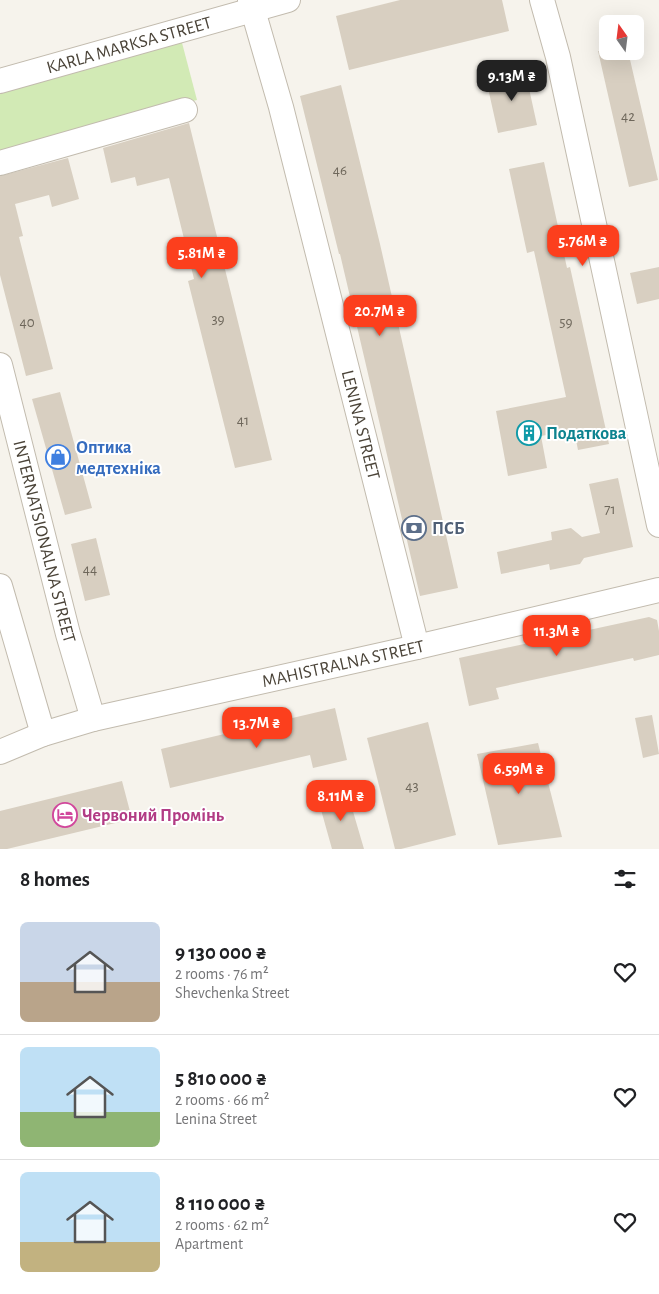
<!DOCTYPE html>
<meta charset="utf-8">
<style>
:root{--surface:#fff;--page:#f2f2f2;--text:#202124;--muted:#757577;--line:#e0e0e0;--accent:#fc3f1d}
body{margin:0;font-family:"Alegreya Sans",sans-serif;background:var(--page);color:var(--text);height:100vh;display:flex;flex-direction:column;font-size:19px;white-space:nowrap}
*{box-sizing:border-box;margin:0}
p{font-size:16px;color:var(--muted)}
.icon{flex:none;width:28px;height:28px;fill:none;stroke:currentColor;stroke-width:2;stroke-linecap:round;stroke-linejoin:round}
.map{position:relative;height:849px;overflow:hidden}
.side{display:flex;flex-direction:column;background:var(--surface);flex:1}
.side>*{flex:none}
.needle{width:32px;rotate:346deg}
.controls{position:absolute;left:599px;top:15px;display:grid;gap:10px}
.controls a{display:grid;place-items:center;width:45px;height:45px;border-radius:8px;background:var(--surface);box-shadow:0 5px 20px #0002;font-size:25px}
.price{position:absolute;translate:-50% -42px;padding:0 11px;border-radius:10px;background:var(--accent);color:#fff;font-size:16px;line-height:32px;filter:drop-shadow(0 1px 2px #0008)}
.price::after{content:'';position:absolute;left:50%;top:30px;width:15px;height:11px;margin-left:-8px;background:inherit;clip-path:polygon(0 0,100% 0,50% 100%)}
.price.current{background:#222;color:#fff}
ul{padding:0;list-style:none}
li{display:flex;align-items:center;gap:15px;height:125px;padding:0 20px}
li+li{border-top:1px solid var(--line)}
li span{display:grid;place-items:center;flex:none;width:140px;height:100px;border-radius:8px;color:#555}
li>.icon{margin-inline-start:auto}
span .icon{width:60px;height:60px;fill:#fffc;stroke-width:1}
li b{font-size:21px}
h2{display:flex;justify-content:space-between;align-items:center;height:60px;padding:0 20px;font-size:21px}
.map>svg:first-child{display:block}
.green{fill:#d2eab5}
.building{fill:#d8cfc1}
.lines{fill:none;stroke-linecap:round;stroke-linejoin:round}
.minor-casing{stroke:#c2bbae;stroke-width:26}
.minor{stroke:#fff;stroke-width:24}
.labels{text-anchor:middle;stroke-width:4;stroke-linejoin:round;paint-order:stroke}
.number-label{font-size:15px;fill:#6e675b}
.street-label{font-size:18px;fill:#4b4439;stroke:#fff}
.culture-label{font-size:18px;font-weight:bold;fill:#0d838f;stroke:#fff;text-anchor:start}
.shop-label{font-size:18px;font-weight:bold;fill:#366cbe;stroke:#fff;text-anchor:start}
.service-label{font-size:18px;font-weight:bold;fill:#4e5e75;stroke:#fff;text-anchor:start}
.hotel-label{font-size:18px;font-weight:bold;fill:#b23c85;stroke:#fff;text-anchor:start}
</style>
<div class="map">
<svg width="659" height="849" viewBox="0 0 659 849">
<rect width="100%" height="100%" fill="#f6f3ec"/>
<!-- green -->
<path class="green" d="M181 39 197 100 0 152V87Z"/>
<!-- building -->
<path class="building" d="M400 0H502L509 31 349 70 336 16Z
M598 51H628L658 180 629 187Z
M525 70 537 125 498 133 486 79Z
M341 85 380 244 458 588 420 596 340 254H339L300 96Z
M189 123 272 460 235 468 188 281 194 279 169 178 137 186 135 177 111 183 103 148Z
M68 158 79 199 52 207 49 195 15 204 23 236 19 237 53 369 26 376 0 275V176Z
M544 162 567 268 570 267 609 444 578 450 574 430 541 436 547 468 508 476 496 411 566 397 534 251 527 253 509 169Z
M659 267V299L637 304 630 273Z
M60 392 92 508 65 515 32 399Z
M618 478 633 547 584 558 580 564 550 570 549 564 501 574 497 552 552 540 551 532 571 528 582 537 600 533 589 484Z
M96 538 110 595 85 601 71 544Z
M649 617 657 620 659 631V655L634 661 633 658 496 688 499 699 469 706 459 658Z
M335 708 347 760 313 768 310 755 170 788 161 749Z
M652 715 659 754 643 758 635 718Z
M428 722 456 835 401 849H395L367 738Z
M538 743 562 837 498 845 477 754Z
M122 781 132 819 7 849H0V811Z
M347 791 364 849H332L318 799Z"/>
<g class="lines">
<defs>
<g id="minor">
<path id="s1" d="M250 0 281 107 417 647"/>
<path d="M542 0 558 57 659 525"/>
<path id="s2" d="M0 81 288 0"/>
<path d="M0 163 185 110"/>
<path id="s3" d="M0 365 68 634 93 719"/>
<path d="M0 586 43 734"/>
<path id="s4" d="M0 752 43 734 93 719 417 647 659 590"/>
</g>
</defs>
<!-- minor casing -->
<use href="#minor" class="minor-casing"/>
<!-- minor -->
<use href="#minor" class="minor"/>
</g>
<!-- icons -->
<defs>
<symbol id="building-ring" viewBox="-11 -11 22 22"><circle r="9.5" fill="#fff" stroke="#0f9aa8" stroke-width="1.5"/><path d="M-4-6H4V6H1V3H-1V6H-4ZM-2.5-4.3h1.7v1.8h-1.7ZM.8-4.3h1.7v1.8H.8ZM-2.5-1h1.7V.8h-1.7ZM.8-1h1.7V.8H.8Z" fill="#0f9aa8"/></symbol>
<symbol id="shop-ring" viewBox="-11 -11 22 22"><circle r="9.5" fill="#fff" stroke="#3f7fe0" stroke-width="1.5"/><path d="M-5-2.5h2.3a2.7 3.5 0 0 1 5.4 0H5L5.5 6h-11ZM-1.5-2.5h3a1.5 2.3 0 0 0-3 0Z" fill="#3f7fe0"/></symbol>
<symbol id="bank-ring" viewBox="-11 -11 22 22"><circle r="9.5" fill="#fff" stroke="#5c6f8a" stroke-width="1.5"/><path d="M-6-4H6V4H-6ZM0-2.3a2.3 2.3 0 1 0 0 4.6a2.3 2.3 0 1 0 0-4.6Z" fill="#5c6f8a"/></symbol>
<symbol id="hotel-ring" viewBox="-11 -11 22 22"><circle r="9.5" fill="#fff" stroke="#d1479c" stroke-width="1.5"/><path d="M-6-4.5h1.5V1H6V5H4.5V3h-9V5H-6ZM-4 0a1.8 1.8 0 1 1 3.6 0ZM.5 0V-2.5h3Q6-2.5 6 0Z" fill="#d1479c"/></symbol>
</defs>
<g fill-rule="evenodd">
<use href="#building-ring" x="515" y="419" width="28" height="28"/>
<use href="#shop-ring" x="44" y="443" width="28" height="28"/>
<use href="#bank-ring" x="400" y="514" width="28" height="28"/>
<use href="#hotel-ring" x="51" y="801" width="28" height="28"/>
</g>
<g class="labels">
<!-- number labels -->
<g class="number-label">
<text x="628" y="121">42</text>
<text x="340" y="175">46</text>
<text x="218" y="324">39</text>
<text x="27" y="327">40</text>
<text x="566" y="327">59</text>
<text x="243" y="425">41</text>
<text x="610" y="514">71</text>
<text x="90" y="574">44</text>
<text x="412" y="791">43</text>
</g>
<!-- street labels -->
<g class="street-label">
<text dy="6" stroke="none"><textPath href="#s2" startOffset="134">KARLA MARKSA STREET</textPath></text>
<text dy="6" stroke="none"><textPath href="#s1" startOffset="439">LENINA STREET</textPath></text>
<text dy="6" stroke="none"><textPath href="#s3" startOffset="182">INTERNATSIONALNA STREET</textPath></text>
<text dy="6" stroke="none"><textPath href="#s4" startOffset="355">MAHISTRALNA STREET</textPath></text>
</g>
<!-- culture labels -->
<g class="culture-label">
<text x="546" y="439">Податкова</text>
</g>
<!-- shop labels -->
<g class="shop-label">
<text x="76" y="453">Оптика<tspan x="76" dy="21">медтехніка</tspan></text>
</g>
<!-- service labels -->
<g class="service-label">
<text x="432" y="534">ПСБ</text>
</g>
<!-- hotel labels -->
<g class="hotel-label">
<text x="82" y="821">Червоний Промінь</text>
</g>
</g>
</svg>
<div class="controls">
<a><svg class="needle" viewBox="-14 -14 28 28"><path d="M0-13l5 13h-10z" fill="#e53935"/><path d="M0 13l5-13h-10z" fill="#757577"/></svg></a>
</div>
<b class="price current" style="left:512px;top:102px">9.13M ₴</b>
<b class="price" style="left:583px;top:267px">5.76M ₴</b>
<b class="price" style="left:202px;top:279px">5.81M ₴</b>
<b class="price" style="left:380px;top:337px">20.7M ₴</b>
<b class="price" style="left:557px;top:657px">11.3M ₴</b>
<b class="price" style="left:257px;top:749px">13.7M ₴</b>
<b class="price" style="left:519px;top:795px">6.59M ₴</b>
<b class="price" style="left:341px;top:822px">8.11M ₴</b>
</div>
<section class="side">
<h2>8 homes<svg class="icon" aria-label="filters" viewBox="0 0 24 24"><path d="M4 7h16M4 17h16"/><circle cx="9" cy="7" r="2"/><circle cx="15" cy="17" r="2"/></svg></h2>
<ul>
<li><span style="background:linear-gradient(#c9d6e8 60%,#b9a48a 0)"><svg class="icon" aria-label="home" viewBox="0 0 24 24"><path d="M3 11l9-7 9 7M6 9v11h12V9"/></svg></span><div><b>9 130 000 ₴</b><p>2 rooms · 76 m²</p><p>Shevchenka Street</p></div><svg class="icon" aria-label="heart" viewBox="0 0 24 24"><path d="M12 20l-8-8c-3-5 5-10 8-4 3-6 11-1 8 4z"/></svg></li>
<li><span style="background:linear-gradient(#bfe0f5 65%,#8fb573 0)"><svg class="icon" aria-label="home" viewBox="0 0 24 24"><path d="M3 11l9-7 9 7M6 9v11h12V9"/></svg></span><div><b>5 810 000 ₴</b><p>2 rooms · 66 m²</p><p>Lenina Street</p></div><svg class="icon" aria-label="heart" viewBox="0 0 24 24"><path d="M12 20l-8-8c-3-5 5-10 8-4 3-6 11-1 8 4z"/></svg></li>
<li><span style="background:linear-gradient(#bfe0f5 70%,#c2b280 0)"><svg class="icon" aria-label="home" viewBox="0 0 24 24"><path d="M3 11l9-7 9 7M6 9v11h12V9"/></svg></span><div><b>8 110 000 ₴</b><p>2 rooms · 62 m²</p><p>Apartment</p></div><svg class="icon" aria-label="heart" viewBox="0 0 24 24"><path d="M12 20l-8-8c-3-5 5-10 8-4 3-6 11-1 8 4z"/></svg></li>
</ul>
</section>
